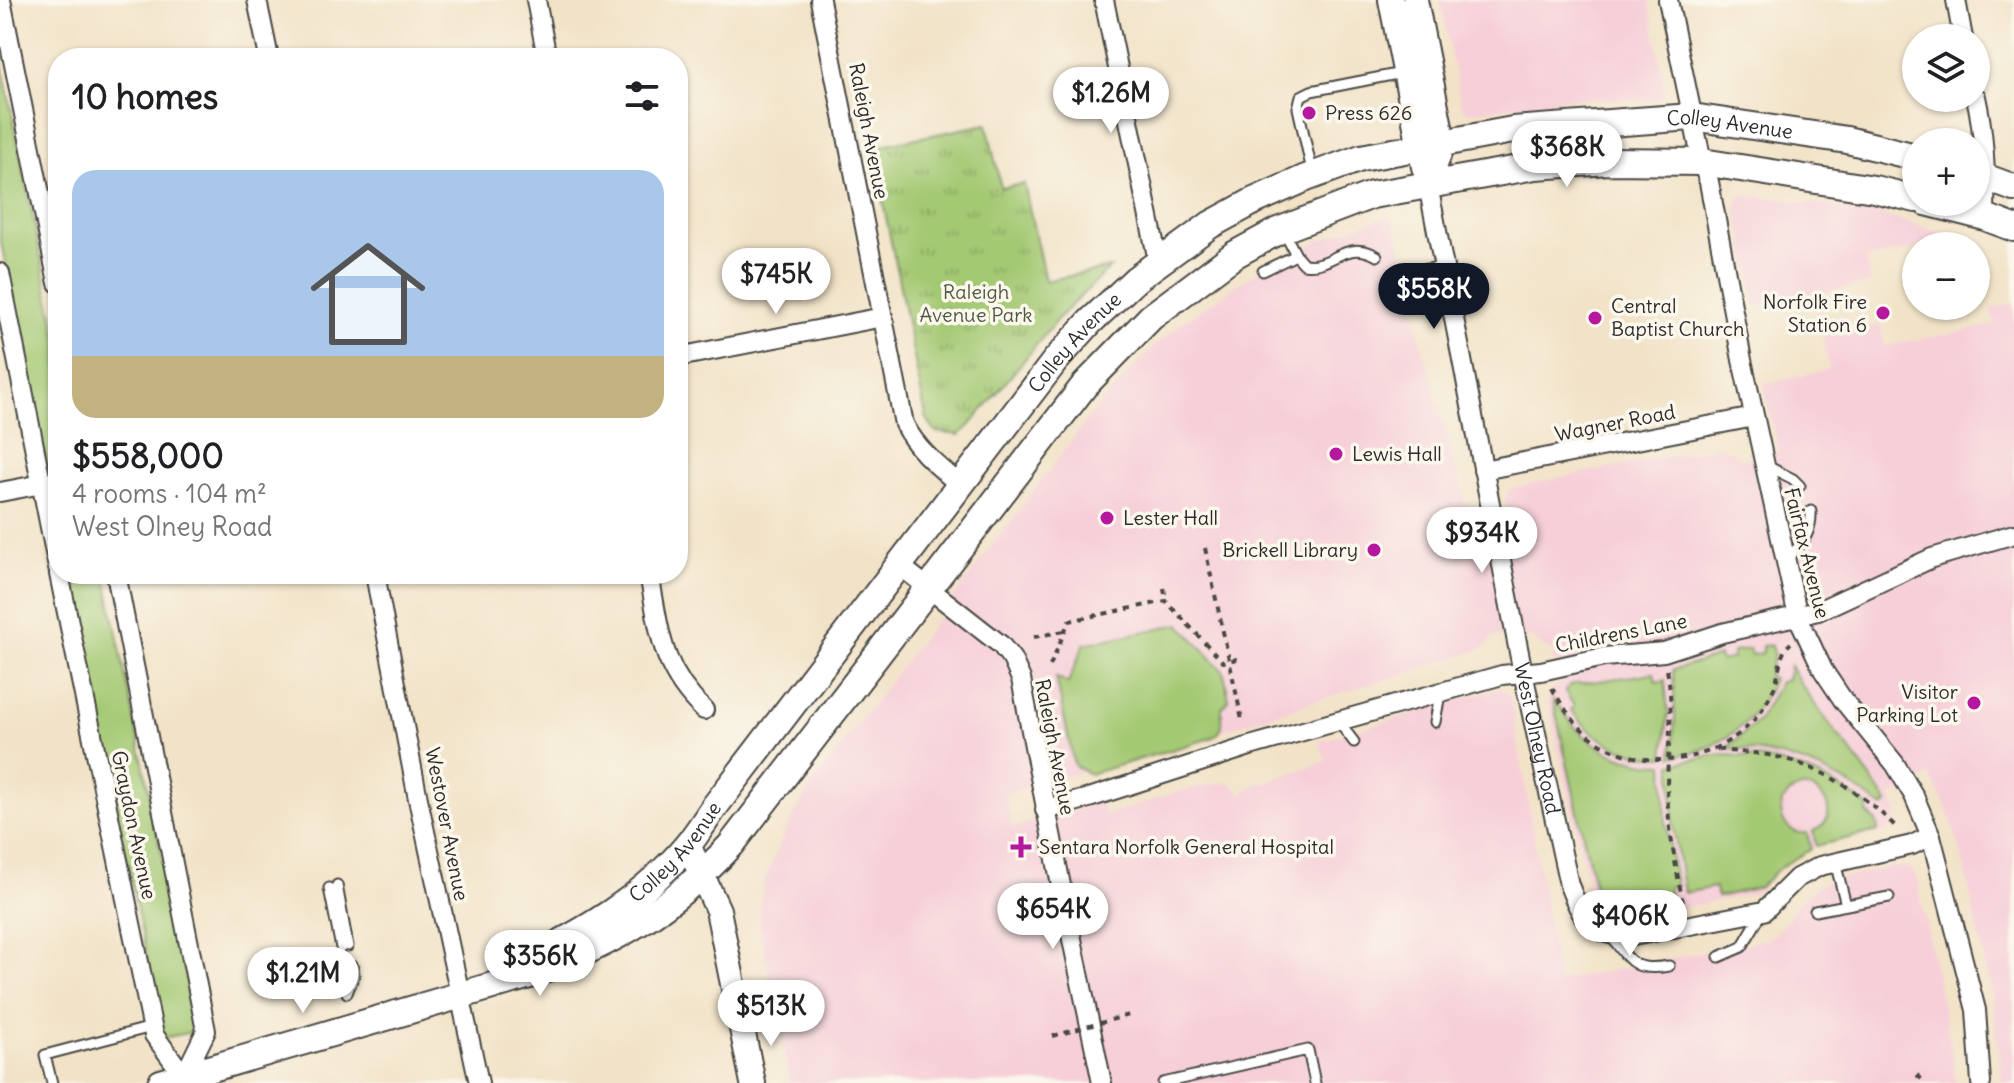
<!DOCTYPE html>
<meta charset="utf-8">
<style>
:root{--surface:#fff;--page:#f6f6f6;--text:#202124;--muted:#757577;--line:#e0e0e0;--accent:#111827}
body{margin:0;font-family:Delius,sans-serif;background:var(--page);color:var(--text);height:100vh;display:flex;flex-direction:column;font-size:30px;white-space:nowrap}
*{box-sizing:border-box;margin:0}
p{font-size:26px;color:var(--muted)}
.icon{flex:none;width:44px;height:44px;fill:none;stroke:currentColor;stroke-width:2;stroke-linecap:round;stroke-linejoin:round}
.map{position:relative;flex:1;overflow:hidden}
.side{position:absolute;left:48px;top:48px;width:640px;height:536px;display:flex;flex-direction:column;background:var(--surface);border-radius:32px;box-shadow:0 2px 6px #0004}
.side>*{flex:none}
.buttons{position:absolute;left:1902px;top:24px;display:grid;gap:16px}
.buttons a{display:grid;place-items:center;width:88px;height:88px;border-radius:50%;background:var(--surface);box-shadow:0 2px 6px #0004;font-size:40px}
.price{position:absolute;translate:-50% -68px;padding:0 18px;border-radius:28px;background:#fff;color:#222;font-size:26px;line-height:52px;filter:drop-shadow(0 2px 4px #0008)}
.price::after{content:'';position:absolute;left:50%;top:48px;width:24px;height:18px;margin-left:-12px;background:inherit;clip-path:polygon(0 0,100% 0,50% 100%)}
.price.active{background:var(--accent);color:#fff}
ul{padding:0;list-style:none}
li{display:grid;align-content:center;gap:16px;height:424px;padding:0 24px}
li+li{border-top:2px solid var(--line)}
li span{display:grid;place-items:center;height:248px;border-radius:24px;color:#555}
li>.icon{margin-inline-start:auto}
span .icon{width:144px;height:144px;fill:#fffc;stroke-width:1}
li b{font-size:34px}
h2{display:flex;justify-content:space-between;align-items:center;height:96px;padding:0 24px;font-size:34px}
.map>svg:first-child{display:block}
.built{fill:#f6cfd8}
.green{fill:#a4c973;stroke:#687a4f;stroke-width:2}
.park{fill:url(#park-tufts);stroke:#687a4f;stroke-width:2}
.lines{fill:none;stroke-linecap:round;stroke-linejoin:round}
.service-casing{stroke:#494743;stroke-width:13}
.minor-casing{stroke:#494743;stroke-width:22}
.tertiary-casing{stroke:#494743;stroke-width:28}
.secondary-casing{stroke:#494743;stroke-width:30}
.path{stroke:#494743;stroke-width:4;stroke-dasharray:6 6;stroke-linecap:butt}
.service{stroke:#fff;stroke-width:9}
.minor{stroke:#fff;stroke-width:18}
.tertiary{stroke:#fff;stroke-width:24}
.secondary{stroke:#fff;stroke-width:26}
.path-bridge{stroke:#494743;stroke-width:4;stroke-dasharray:6 6;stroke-linecap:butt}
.poi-dot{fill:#b5179e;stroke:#fbf7ec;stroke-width:3}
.labels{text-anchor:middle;stroke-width:7;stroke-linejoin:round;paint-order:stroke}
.poi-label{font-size:20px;fill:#2b2b2b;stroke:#fbf7ec;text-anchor:start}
.street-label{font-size:20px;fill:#2b2b2b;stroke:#fbf7ec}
.park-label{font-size:20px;fill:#4f5a41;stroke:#fbf7ec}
</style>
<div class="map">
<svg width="2014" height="1083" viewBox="0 0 2014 1083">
<defs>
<pattern id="park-tufts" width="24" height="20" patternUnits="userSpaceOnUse" patternTransform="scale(2)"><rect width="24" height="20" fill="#a4c973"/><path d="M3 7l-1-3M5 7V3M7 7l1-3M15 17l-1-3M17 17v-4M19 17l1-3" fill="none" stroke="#86a35f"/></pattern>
</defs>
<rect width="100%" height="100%" fill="#fbf7ec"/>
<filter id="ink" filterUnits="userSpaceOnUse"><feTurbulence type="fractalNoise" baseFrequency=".0125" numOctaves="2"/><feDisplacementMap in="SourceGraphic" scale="16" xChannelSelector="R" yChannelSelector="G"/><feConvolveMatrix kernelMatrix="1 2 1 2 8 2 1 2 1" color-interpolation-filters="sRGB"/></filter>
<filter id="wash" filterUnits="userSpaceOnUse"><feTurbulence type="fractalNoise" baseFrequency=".006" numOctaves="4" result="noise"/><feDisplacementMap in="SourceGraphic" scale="32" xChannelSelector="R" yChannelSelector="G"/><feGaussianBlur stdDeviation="1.8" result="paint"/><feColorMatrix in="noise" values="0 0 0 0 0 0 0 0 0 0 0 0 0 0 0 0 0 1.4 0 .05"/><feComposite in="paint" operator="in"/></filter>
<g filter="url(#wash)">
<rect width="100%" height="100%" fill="#f2e3c8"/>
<!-- built -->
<path class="built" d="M1440 0H1649L1665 91 1661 97 1654 99H1567L1472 112 1465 110 1461 105Z
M1742 194 1871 212 1965 239 1930 246H1916V249L1867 259 1870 283 1756 306 1736 204Z
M1386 216 1395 221 1418 330 1470 519 1508 511 1505 500 1508 492 1513 488 1557 478 1719 447 1731 451 1741 459 1779 452 1763 385 1830 369 1822 337 1880 325 1885 346 1994 325 1991 309 2014 303V1083H2002L1993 999 1961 852 1947 809 1930 776 1891 797 1897 809V818L1893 827 1885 832 1832 842 1808 849 1779 869 1757 893 1622 919 1600 907 1589 888 1548 703 1549 693 1561 683 1552 651 1538 644 1533 637 1492 636 1488 645 1479 650 1189 741 1005 794 1012 828 1101 802 1105 816 1176 792 1226 782 1239 790 1241 796 1251 787 1326 761 1319 741 1499 688 1510 695 1558 981 1769 939 1785 923 1798 903 1818 886 1832 879 1901 866 1911 869 1917 878 1952 1053 1955 1083H790L760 928 759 906 765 879 787 828 811 786 1093 412 1154 346 1184 321 1271 262 1330 236Z"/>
<!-- green -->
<path class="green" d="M0 54 58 342V466L47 468 0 238Z
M69 574H105L197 1031 163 1038Z
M1180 624 1224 672 1229 700 1222 708C1221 722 1227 730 1211 738L1090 774 1076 767 1073 760 1056 677 1068 683 1084 644Z
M1771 645 1774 656 1768 675 1773 679C1757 723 1719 751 1672 756L1675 717 1673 670 1719 656 1721 661 1733 658V652L1749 649 1751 655 1763 653 1762 646Z
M1790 665C1817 716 1859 755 1888 804L1882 807C1835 770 1786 752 1727 748L1758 721 1780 682 1787 680Z
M1654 673 1656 682 1665 680 1668 712 1664 757C1627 757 1593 740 1571 710L1574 706 1565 691 1570 685Z
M1553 700C1561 707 1568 720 1577 729 1600 753 1632 764 1664 764L1666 823 1676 885 1668 887 1670 896 1647 901 1648 911C1626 916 1607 916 1596 893Z
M1713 755C1771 754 1823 772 1869 807L1867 813 1877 823 1878 831 1816 846 1813 831C1851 817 1809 762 1782 802 1778 819 1788 835 1807 833L1811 849 1779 868 1760 887 1717 897 1715 887 1684 893 1673 824 1672 764Z"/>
<!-- park -->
<path class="park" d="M987 124 1001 188 1024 184 1045 281 1110 268 1060 316 969 427 959 435 935 432 926 417 872 147Z"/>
</g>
<g filter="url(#ink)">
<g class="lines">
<defs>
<path id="service" d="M1312 171 1298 108 1301 96 1311 91 1402 73
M1284 232 1296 255 1304 264C1333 269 1344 238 1377 256
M1263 271 1296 255
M1405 272 1443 267
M1765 465 1793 479 1800 486
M1787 559C1802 544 1812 534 1811 511
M1338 721 1354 742
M1435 722 1440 694
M1835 862 1846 905
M337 885 348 946
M329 888 341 948
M1815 911 1889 897
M1610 935C1631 962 1633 972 1669 966
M1719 957 1742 947 1762 913
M344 969 347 990
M347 993 354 975 353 967
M52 1083 45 1055 152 1027
M1163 1083 1308 1050 1315 1083"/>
<g id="minor">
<path d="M1 0 58 283"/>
<path d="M257 0 269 58"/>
<path d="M536 0 547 58"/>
<path d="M820 0 904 424C917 450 938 466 960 485"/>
<path d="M1104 0 1158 261"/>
<path d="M1668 0 1702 162 1709 182 1742 360 1798 617 1823 670 1843 700 1895 764 1914 796 1931 836 1976 1010 1981 1083"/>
<path d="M1956 0 1963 38"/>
<path d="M1976 97C1985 136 1986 177 1985 217"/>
<path id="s1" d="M1428 185 1523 673 1569 885C1582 919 1590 934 1628 937L1764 911 1797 878 1820 866 1912 845 1931 836"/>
<path d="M0 273 58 568"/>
<path d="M678 357 883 317"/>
<path d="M1483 470 1754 417"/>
<path d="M0 492 58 481"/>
<path d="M899 565 1001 645 1012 659 1021 679 1064 901 1102 1083"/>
<path d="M59 574 154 1035 184 1076 186 1083"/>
<path d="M116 574 206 1031 184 1076"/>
<path d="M375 574 418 799 479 1083"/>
<path d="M649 574C660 631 660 668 704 710"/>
<path d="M1045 810 1089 798 1250 746 1502 675 1541 671 1604 657 1664 652 1722 633 1818 611 1932 558 2014 534"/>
</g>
<path id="tertiary" d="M1391 0 1424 167
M1415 0 1443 142 1428 185
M688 845 718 910 753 1083"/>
<g id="secondary">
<path d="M1976 174 2014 188"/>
<path d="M1926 202 1985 217 2014 228"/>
<path id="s2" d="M523 962C583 933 643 898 686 847 697 834 706 819 715 806L1055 361 1090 322 1136 279 1210 225 1254 201 1306 178 1361 158 1513 130 1692 117 1847 140 1916 157"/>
<path d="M161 1083 533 974C615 942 671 910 731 845L1084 386 1151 317 1234 255 1278 231 1372 195 1535 166 1609 161 1702 162 1874 189 1916 199"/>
</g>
</defs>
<!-- service casing -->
<use href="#service" class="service-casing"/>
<!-- minor casing -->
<use href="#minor" class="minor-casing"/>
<!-- tertiary casing -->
<use href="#tertiary" class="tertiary-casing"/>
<!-- secondary casing -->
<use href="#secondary" class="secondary-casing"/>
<!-- path -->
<path class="path" d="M1205 548 1242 720
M1164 588 1166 601
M1034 637 1064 631
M1050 666 1069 621 1166 601 1223 662 1242 658
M1667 670C1675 710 1667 749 1667 789 1668 829 1676 868 1684 908
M1552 688C1561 704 1572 721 1586 733 1635 774 1711 767 1754 720 1762 711 1769 699 1774 688 1780 674 1778 653 1791 643
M1717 749C1736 753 1755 752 1773 756 1822 767 1861 792 1896 827
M1917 1075 1926 1083"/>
<!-- service -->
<use href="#service" class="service"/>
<!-- minor -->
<use href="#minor" class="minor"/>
<!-- tertiary -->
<use href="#tertiary" class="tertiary"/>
<!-- secondary -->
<use href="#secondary" class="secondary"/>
<!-- path-bridge -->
<path class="path-bridge" d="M1053 1036 1129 1015"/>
</g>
</g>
<!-- markers -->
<g class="poi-dot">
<circle cx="1309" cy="113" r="8"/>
<circle cx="1883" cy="313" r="8"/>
<circle cx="1595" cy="318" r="8"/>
<circle cx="1336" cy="454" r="8"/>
<circle cx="1107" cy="518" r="8"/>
<circle cx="1374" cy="550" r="8"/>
<circle cx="1974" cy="703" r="8"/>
<path d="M1017 835h8v8h8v8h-8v8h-8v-8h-8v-8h8z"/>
</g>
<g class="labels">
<!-- poi labels -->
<g class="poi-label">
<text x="1325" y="120">Press 626</text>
<text x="1867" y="309" text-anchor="end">Norfolk Fire<tspan x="1867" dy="23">Station 6</tspan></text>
<text x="1611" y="313">Central<tspan x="1611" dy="23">Baptist Church</tspan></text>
<text x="1352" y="461">Lewis Hall</text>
<text x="1123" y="525">Lester Hall</text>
<text x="1358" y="557" text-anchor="end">Brickell Library</text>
<text x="1958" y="699" text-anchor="end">Visitor<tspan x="1958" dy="23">Parking Lot</tspan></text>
<text x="1039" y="854">Sentara Norfolk General Hospital</text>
</g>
<!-- street labels -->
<g class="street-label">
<text dy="7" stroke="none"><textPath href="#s2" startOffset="1556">Colley Avenue</textPath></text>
<text transform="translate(869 131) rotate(79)" y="7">Raleigh Avenue</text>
<text dy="7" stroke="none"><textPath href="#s2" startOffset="838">Colley Avenue</textPath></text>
<text transform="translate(1615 423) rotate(-11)" y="7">Wagner Road</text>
<text transform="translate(1807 553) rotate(76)" y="7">Fairfax Avenue</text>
<text transform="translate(1621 633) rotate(-11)" y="7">Childrens Lane</text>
<text dy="7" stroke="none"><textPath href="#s1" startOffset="564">West Olney Road</textPath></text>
<text transform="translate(1055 747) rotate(79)" y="7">Raleigh Avenue</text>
<text transform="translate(447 824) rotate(79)" y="7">Westover Avenue</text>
<text transform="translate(134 825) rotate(78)" y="7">Graydon Avenue</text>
<text dy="7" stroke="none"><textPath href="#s2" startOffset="190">Colley Avenue</textPath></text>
</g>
<!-- park labels -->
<g class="park-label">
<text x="976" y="299">Raleigh<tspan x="976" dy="23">Avenue Park</tspan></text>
</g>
</g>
</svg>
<div class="buttons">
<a><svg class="icon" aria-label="layers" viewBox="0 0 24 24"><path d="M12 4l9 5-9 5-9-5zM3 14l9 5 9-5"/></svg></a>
<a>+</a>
<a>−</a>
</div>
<b class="price" style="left:1111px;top:135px">$1.26M</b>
<b class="price" style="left:1567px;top:189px">$368K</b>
<b class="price" style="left:776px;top:316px">$745K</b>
<b class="price active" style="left:1434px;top:331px">$558K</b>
<b class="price" style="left:1482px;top:575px">$934K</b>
<b class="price" style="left:1053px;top:951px">$654K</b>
<b class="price" style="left:1630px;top:958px">$406K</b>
<b class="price" style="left:540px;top:998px">$356K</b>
<b class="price" style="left:303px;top:1015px">$1.21M</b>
<b class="price" style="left:771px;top:1048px">$513K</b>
<section class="side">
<h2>10 homes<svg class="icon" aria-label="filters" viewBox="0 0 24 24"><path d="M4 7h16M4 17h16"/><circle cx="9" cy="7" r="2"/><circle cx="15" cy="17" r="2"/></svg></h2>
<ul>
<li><span style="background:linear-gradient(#a9c7e8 75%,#c2b280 0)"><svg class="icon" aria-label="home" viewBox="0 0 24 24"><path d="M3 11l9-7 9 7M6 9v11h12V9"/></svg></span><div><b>$558,000</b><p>4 rooms · 104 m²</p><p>West Olney Road</p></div></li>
</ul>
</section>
</div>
